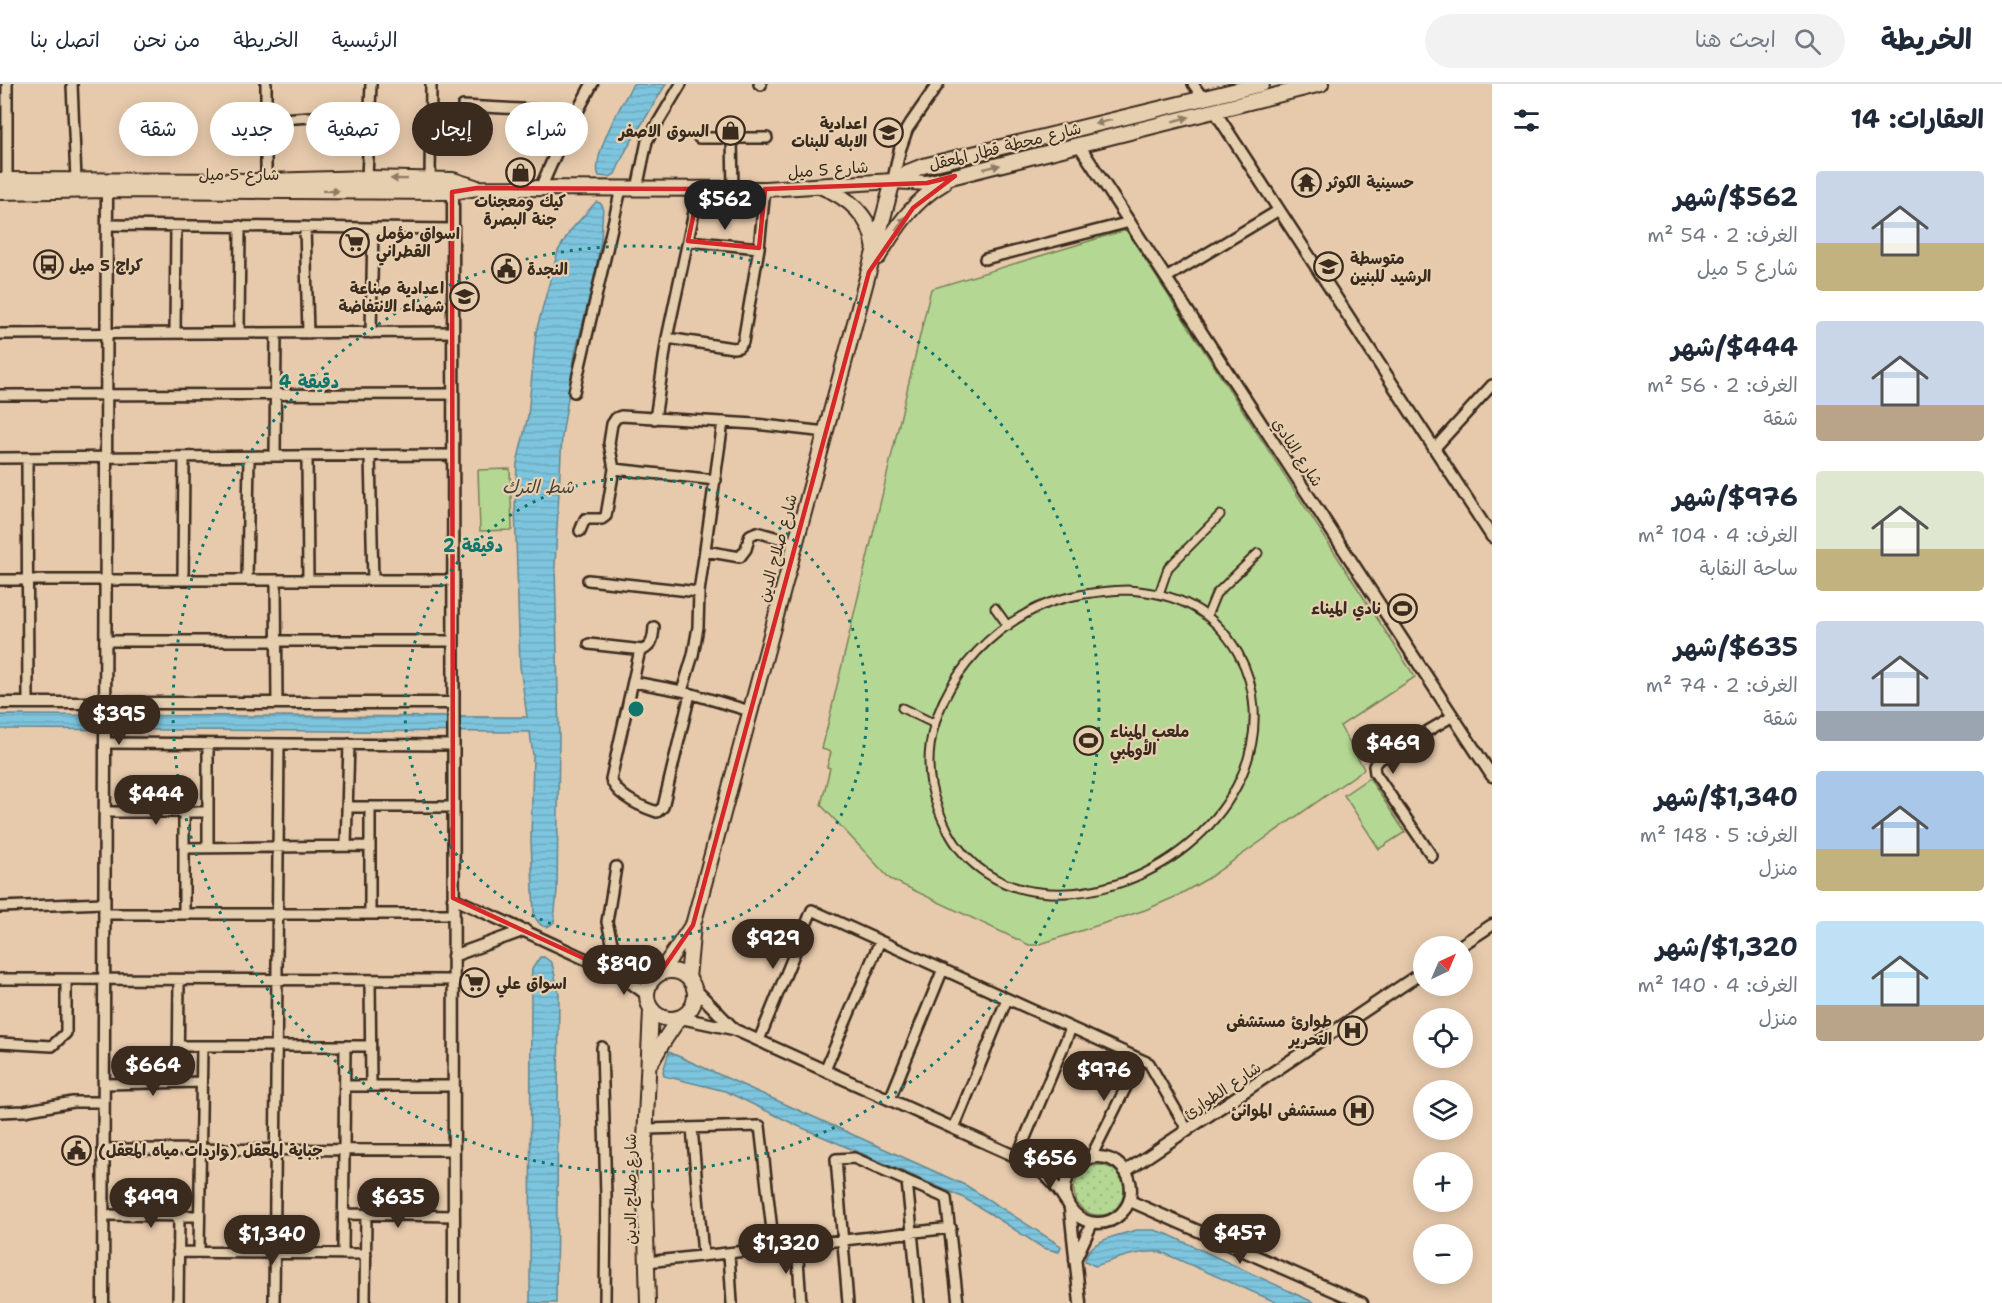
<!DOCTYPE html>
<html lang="ar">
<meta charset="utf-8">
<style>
:root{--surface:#fff;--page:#f2f2f3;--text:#1f2937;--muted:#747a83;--line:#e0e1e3;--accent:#3b2a1e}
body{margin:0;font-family:"Shantell Sans","Playpen Sans Arabic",sans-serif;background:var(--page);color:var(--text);direction:rtl;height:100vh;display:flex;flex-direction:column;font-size:22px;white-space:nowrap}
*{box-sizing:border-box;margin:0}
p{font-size:20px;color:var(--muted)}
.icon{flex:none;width:33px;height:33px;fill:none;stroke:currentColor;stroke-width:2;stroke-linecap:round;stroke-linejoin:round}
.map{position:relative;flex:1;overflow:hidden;direction:ltr}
.drawer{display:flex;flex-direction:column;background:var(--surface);width:510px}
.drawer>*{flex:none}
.hud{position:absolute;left:18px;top:18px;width:570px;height:54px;direction:rtl;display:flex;gap:12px}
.needle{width:39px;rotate:44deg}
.controls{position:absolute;left:1413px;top:852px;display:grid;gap:12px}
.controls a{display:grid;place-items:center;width:60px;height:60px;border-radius:50%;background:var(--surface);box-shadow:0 3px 15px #0003;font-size:30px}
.price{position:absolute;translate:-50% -51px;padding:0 14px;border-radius:21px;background:var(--accent);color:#fff;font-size:20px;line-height:39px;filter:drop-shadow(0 2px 3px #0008)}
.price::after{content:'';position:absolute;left:50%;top:36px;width:18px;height:14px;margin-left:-9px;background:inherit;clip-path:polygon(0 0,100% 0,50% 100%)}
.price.on{background:#222;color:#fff}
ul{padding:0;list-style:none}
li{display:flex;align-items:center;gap:18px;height:150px;padding:0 18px}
li span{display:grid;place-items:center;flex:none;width:168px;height:120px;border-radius:6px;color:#555}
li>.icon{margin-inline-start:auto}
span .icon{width:72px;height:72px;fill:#fffc;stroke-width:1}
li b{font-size:26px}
h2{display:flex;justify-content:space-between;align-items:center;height:72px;padding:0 18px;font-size:26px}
.pill{padding:0 21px;border-radius:27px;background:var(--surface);box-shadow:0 3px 15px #0003;font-size:21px;line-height:54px}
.pill.on{background:var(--accent);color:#fff}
header{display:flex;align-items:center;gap:36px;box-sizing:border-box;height:84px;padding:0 30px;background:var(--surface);border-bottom:2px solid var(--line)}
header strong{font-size:28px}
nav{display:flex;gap:33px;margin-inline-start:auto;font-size:21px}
.search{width:420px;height:54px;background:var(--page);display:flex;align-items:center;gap:15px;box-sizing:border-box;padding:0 21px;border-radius:33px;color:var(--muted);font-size:22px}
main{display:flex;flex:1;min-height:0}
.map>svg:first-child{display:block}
.grass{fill:#b4d893;stroke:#788158;stroke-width:1.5}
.garden{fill:url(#garden-dots);stroke:#788158;stroke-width:1.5}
.water{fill:url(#water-rules);stroke:#638791;stroke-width:1.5}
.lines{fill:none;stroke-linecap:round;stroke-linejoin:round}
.pedestrian-casing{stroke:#3b2a1e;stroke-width:11}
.minor-casing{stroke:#3b2a1e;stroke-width:14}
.tertiary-casing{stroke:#3b2a1e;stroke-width:15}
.primary-casing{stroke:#3b2a1e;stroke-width:18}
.pedestrian{stroke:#e6cfaf;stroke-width:7}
.minor{stroke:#e6cfaf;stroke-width:9}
.tertiary{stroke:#e6cfaf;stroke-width:10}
.primary{stroke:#e6cfaf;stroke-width:14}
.oneway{fill:#907c66}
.marked{fill:none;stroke:#d62828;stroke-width:4.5;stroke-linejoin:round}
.ring{fill:none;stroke:#0f766e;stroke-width:3;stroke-dasharray:3 6}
.labels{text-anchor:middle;stroke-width:4.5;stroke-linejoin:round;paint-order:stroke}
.poi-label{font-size:16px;font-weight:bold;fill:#3b2a1e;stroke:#e6cfaf;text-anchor:start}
.street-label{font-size:16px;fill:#3b2a1e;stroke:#e6cfaf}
.water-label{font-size:18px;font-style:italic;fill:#45413b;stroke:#e6cfaf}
.centre{fill:#0f766e;stroke:#e6cfaf;stroke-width:3}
.ring-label{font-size:18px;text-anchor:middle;font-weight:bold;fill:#0f766e;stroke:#e6cfaf;stroke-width:4.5;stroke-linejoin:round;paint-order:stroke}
</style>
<header>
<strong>الخريطة</strong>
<div class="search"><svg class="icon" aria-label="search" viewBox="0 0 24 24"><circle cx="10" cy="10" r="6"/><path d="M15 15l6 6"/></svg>ابحث هنا</div>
<nav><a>الرئيسية</a><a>الخريطة</a><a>من نحن</a><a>اتصل بنا</a></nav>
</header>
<main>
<section class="drawer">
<h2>العقارات: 14<svg class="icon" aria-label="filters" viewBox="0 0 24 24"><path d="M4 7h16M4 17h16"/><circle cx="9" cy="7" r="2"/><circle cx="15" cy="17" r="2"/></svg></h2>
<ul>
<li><span style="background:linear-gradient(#c9d6e8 60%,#c2b280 0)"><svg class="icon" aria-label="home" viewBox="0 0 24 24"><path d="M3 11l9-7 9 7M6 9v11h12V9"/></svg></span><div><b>$562/شهر</b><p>الغرف: 2 · 54 m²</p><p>شارع 5 ميل</p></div></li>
<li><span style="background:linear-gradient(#c9d6e8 70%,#b9a48a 0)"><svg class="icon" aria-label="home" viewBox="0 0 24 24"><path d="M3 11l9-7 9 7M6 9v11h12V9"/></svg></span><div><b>$444/شهر</b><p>الغرف: 2 · 56 m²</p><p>شقة</p></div></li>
<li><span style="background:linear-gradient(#dfe7d0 65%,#c2b280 0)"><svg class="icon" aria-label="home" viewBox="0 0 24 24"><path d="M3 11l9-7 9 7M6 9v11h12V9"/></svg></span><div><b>$976/شهر</b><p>الغرف: 4 · 104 m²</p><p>ساحة النقابة</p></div></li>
<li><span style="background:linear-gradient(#c9d6e8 75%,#9aa5b1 0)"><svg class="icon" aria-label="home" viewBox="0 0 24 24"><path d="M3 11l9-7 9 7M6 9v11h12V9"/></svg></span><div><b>$635/شهر</b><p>الغرف: 2 · 74 m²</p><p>شقة</p></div></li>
<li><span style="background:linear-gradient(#a9c7e8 65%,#c2b280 0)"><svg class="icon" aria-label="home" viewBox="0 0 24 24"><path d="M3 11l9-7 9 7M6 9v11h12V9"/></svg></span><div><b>$1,340/شهر</b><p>الغرف: 5 · 148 m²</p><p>منزل</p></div></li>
<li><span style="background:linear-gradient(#bfe0f5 70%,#b9a48a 0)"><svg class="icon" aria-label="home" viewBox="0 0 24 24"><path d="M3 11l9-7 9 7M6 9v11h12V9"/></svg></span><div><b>$1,320/شهر</b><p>الغرف: 4 · 140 m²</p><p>منزل</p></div></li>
</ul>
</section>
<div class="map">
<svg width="1492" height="1219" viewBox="0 0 1492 1219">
<defs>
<pattern id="garden-dots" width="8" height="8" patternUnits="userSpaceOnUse" patternTransform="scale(1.5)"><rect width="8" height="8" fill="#b4d893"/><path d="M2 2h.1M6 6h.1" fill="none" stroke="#9cba7e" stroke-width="1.8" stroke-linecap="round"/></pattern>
<pattern id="water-rules" width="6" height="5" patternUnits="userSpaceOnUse" patternTransform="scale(1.5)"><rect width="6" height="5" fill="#7dc5de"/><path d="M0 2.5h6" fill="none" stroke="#6da9be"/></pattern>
</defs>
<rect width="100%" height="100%" fill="#e7caac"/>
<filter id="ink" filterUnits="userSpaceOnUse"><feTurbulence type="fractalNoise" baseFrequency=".0167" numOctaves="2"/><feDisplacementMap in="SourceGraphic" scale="12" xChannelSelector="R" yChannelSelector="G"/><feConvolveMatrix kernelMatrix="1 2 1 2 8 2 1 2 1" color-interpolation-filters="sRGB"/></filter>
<g filter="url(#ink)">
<!-- grass -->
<path class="grass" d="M1126 146 1415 593 1340 642 1364 685 1207 795 1175 813 1145 826 1037 861H1029L890 795 821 721 830 684 827 683 831 668 822 665 931 205Z
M510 385 512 446 480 447 478 386Z
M1369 694 1405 748 1379 765 1344 711Z"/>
<!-- garden -->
<path class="garden" d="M1074 1106a25 25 0 1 1 50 0a25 25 0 1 1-50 0Z"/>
<!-- water -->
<path class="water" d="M633 0H666L626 66 615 90 610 93 599 92C590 73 623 18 633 0Z
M596 118 600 119 603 123 601 156 594 195 575 270 562 352 555 481 559 654 557 806 554 838C545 848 538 840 534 831L531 756 533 672 530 648 0 645V631L527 633 520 582 515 422 517 379 528 332 536 248 558 167 570 147Z
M540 873H544L552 879 559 910 556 1219H530L531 900 532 885Z
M669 968 967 1102 1061 1162 1059 1168 1043 1164 989 1129 962 1113 798 1042 725 1007 664 992 663 987Z
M1137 1146H1154L1167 1150 1315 1219H1278L1161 1168C1138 1166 1117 1175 1095 1182L1085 1177C1087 1156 1119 1151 1137 1146Z"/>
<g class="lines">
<defs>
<path id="pedestrian" d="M1127 506C1176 509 1213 525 1238 569 1248 587 1253 604 1254 625 1260 733 1141 821 1039 808 1001 804 966 782 948 747 941 733 934 717 931 701 917 624 979 545 1049 519 1074 510 1101 507 1127 506Z
M1159 510 1168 484 1220 431
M995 524 1008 542
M1207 532 1216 510 1258 469
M902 624 935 640"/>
<path id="minor" d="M72 0 76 96
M759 0 761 1
M1193 0 1203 14
M463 22 542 26 569 44
M266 36 369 29
M699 54H767
M732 54 733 105
M367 94 371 0
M7 96V0
M430 96 431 0
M266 97V0
M637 105 647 57 681 0
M107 141 453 145
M305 143 308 249
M688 157 759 164
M985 175 1130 138
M1166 194 1279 126
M175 249 176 142
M239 249 240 142
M371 249 373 144
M0 250 453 248
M667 254 733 264 739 263 743 258 759 164 765 105
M574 308 621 105
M0 311 453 310
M655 335 667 254 699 105
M1434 365 1492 301
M275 372 276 249
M307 372 308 496
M370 372 373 496
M0 374 453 371
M27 374 28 619
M614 385 716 396
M580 447 585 435H602L606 432 614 385 609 359 612 340 616 334 621 332 755 340 826 348
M705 467 740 473 746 465 750 451 757 448 796 459
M0 496H453
M183 496 184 373
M247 496 249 373
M276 496 277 619
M588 496 699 508
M105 557H453
M589 560 643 566C653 561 653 553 654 543
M640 566 611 695C617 713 642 723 657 728L663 723 690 610
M634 598 682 607 750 627
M682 607 693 571 698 543 699 508 723 338
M105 659 453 661
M347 723H453
M105 728H208
M346 762 349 660
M184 764 370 762
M208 764V660
M1432 772 1375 689 1374 682 1377 677 1453 632
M616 783 607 838 620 891
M0 823 104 819
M104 830H453
M184 830V728
M370 830V723
M0 895 453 896
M370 896 371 1002
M759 956 812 826 1149 979 1188 1047
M0 959 52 962 66 949V896
M178 962H370
M602 963 606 1113 605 1219
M825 986 880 857
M178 998 179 896
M104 1000 201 998
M345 1002H453
M890 1015 943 885
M0 1028 24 1027 73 1018H103
M692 1044 703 1171
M954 1044 1007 915
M646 1045 760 1042 774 1164
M103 1065 454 1066
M1017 1073 1071 944
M1091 1073 1140 975
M907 1097 919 1219
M344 1130 454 1132
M103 1131 199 1132
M797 1161 801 1219
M178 1168 366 1170
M199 1168 202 962
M729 1169 732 1219
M343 1170 345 962
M647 1178 951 1144
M178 1219 179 1132
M274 1219 279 660
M365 1219 366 1130
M848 1219 836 1075 854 1074 946 1114 958 1219"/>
<path id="tertiary" d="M1214 26 1492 453
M1079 61 1492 692
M893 97 900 65 907 45 938 0
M453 100 454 1219
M541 103 559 62 592 0
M0 619H453
M453 814 620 891 646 910
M1460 862 1492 841
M453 872 525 846
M620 891H657
M695 905 733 944
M681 934 733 945 1017 1073C1039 1083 1053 1096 1066 1117
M1065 1106a33 33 0 1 1 66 0a33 33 0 1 1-66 0Z
M1036 1081H1058L1080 1078
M1126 1087 1424 887
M1130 1117 1362 1219
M1070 1125 1080 1219
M1075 1176 1092 1139
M103 1219 107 106"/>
<path id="primary" d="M0 96 266 97 367 94 453 96 475 103
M893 97 908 88 923 82 1262 0
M822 103C848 113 871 133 874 161
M0 108 107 106 452 108 477 104 765 105 893 97 927 99 1321 0
M878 173C895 145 914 116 944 99
M647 911a24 24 0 1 1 48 0a24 24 0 1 1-48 0Z
M660 889 691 843
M688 894 693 841 893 97
M652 977 663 958 679 934
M648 1219 644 1078 651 926"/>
</defs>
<!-- pedestrian casing -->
<use href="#pedestrian" class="pedestrian-casing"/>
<!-- minor casing -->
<use href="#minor" class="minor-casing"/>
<!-- tertiary casing -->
<use href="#tertiary" class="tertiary-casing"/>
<!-- primary casing -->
<use href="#primary" class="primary-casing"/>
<!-- pedestrian -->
<use href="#pedestrian" class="pedestrian"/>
<!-- minor -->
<use href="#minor" class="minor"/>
<!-- tertiary -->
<use href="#tertiary" class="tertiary"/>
<!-- primary -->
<use href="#primary" class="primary"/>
</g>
<!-- one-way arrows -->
<defs><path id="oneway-solid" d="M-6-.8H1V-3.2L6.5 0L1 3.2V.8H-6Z" transform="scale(1.5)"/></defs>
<g class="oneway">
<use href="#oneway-solid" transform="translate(1181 35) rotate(-15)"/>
<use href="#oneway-solid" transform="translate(1103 38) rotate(166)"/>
<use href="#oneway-solid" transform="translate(992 83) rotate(-14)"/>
<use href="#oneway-solid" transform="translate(399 95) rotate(-179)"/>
<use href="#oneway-solid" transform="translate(331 107) rotate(1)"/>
<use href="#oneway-solid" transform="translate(901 139) rotate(-53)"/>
</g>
</g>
<!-- marked area -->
<path class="marked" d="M955 92 913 124 869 188 693 841 660 889 620 891 453 814 452 108 477 104 699 105 688 157 759 164 765 105 927 99Z"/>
<!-- distance rings -->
<g class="ring">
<circle cx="636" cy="625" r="231"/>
<circle cx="636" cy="625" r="463"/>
</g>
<!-- icons -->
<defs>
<symbol id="shop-ring" viewBox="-11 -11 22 22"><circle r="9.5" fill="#e6cfaf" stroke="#3b2a1e" stroke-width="1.5"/><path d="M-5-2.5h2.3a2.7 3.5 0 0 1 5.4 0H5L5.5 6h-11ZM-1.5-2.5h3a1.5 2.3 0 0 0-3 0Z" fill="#3b2a1e"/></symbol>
<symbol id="school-ring" viewBox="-11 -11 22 22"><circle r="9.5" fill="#e6cfaf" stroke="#3b2a1e" stroke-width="1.5"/><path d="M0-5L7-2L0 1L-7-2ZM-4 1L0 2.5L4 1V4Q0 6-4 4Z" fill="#3b2a1e"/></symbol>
<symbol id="temple-ring" viewBox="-11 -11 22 22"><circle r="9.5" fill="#e6cfaf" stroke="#3b2a1e" stroke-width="1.5"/><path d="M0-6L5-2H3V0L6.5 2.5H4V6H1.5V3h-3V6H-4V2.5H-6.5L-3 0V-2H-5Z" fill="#3b2a1e"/></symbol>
<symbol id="supermarket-ring" viewBox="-11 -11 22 22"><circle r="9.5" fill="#e6cfaf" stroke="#3b2a1e" stroke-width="1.5"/><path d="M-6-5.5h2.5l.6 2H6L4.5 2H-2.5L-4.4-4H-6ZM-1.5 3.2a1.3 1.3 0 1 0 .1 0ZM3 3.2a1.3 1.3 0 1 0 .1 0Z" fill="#3b2a1e"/></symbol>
<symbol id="bus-ring" viewBox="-11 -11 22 22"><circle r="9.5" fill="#e6cfaf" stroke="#3b2a1e" stroke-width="1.5"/><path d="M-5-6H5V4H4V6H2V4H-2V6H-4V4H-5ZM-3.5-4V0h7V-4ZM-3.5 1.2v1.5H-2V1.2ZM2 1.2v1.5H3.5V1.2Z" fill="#3b2a1e"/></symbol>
<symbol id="civic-ring" viewBox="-11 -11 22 22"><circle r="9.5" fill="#e6cfaf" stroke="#3b2a1e" stroke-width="1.5"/><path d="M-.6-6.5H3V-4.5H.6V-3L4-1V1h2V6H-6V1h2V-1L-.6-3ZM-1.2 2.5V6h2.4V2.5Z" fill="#3b2a1e"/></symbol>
<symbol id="stadium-ring" viewBox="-11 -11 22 22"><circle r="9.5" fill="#e6cfaf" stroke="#3b2a1e" stroke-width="1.5"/><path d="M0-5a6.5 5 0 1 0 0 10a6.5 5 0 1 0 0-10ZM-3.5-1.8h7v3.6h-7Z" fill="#3b2a1e"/></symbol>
<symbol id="hospital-ring" viewBox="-11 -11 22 22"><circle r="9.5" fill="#e6cfaf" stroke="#3b2a1e" stroke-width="1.5"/><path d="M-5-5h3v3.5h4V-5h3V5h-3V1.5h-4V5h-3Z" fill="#3b2a1e"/></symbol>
</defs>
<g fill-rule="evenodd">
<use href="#shop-ring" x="714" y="30" width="33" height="33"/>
<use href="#school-ring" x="872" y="32" width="33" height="33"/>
<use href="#shop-ring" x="504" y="72" width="33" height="33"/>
<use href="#temple-ring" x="1290" y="82" width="33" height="33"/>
<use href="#supermarket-ring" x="338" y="142" width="33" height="33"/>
<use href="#bus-ring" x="32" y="164" width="33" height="33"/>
<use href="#school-ring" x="1312" y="166" width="33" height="33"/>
<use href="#civic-ring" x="490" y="168" width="33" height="33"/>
<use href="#school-ring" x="448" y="196" width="33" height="33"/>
<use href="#stadium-ring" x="1386" y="508" width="33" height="33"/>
<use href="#stadium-ring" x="1072" y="640" width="33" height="33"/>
<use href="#supermarket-ring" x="458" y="882" width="33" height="33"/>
<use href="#hospital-ring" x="1336" y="930" width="33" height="33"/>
<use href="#hospital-ring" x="1342" y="1010" width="33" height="33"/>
<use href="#civic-ring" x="60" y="1050" width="33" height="33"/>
</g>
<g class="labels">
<!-- poi labels -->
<g class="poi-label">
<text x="867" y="45" text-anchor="end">اعدادية<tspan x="867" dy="18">الابله للبنات</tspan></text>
<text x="709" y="53" text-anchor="end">السوق الاصفر</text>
<text x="1327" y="104">حسينية الكوثر</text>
<text x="520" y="123" text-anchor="middle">كيك ومعجنات<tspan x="520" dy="18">جنة البصرة</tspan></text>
<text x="376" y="155">اسواق مؤمل<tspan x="376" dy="18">القطراني</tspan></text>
<text x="1350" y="180">متوسطة<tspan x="1350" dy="18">الرشيد للبنين</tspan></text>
<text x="69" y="187">كراج 5 ميل</text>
<text x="527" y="191">النجدة</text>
<text x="444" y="210" text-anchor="end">اعدادية صناعة<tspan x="444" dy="18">شهداء الانتفاضة</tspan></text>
<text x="1381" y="530" text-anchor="end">نادي الميناء</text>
<text x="1110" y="653">ملعب الميناء<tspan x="1110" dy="18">الأولمبي</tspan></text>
<text x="496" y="905">اسواق علي</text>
<text x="1332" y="943" text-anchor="end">طوارئ مستشفى<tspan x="1332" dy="18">التحرير</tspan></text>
<text x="1337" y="1032" text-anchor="end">مستشفى الموانئ</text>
<text x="98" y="1072">جباية المعقل (واردات مياه المعقل)</text>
</g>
<!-- street labels -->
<g class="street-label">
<text transform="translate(1005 62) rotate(-14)" y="6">شارع محطة قطار المعقل</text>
<text transform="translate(828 85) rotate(-4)" y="6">شارع 5 ميل</text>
<text x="239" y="96">شارع 5 ميل</text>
<text transform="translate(1298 368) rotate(57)" y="6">شارع النادي</text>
<text transform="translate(777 464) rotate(-75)" y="6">شارع صلاح الدين</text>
<text transform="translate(1222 1006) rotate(-34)" y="6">شارع الطوارئ</text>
<text transform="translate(630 1105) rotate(-90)" y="6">شارع صلاح الدين</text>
</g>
<!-- water labels -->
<g class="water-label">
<text x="538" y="409">شط الترك</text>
</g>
</g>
<circle cx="636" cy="625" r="9" class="centre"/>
<g class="ring-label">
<text x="309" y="304">4 دقيقة</text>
<text x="473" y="468">2 دقيقة</text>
</g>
</svg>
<div class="controls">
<a><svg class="needle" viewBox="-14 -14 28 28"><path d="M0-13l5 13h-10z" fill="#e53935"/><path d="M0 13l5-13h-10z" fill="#747a83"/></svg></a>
<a><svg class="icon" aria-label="locate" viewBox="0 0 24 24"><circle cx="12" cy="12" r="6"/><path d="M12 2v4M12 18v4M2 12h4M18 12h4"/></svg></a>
<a><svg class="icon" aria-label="layers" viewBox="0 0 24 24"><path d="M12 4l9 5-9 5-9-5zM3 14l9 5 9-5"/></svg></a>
<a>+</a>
<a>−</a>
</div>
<b class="price on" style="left:725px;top:147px">$562</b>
<b class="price" style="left:119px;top:662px">$395</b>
<b class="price" style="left:1393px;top:691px">$469</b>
<b class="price" style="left:156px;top:742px">$444</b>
<b class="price" style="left:773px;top:886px">$929</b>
<b class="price" style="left:624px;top:912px">$890</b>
<b class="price" style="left:153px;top:1013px">$664</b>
<b class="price" style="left:1104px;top:1018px">$976</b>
<b class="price" style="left:1050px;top:1106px">$656</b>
<b class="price" style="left:151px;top:1145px">$499</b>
<b class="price" style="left:398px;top:1145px">$635</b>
<b class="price" style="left:1240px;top:1181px">$457</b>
<b class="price" style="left:272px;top:1182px">$1,340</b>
<b class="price" style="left:786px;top:1191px">$1,320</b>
<div class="hud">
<a class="pill">شراء</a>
<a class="pill on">إيجار</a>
<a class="pill">تصفية</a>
<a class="pill">جديد</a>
<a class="pill">شقة</a>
</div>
</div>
</main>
